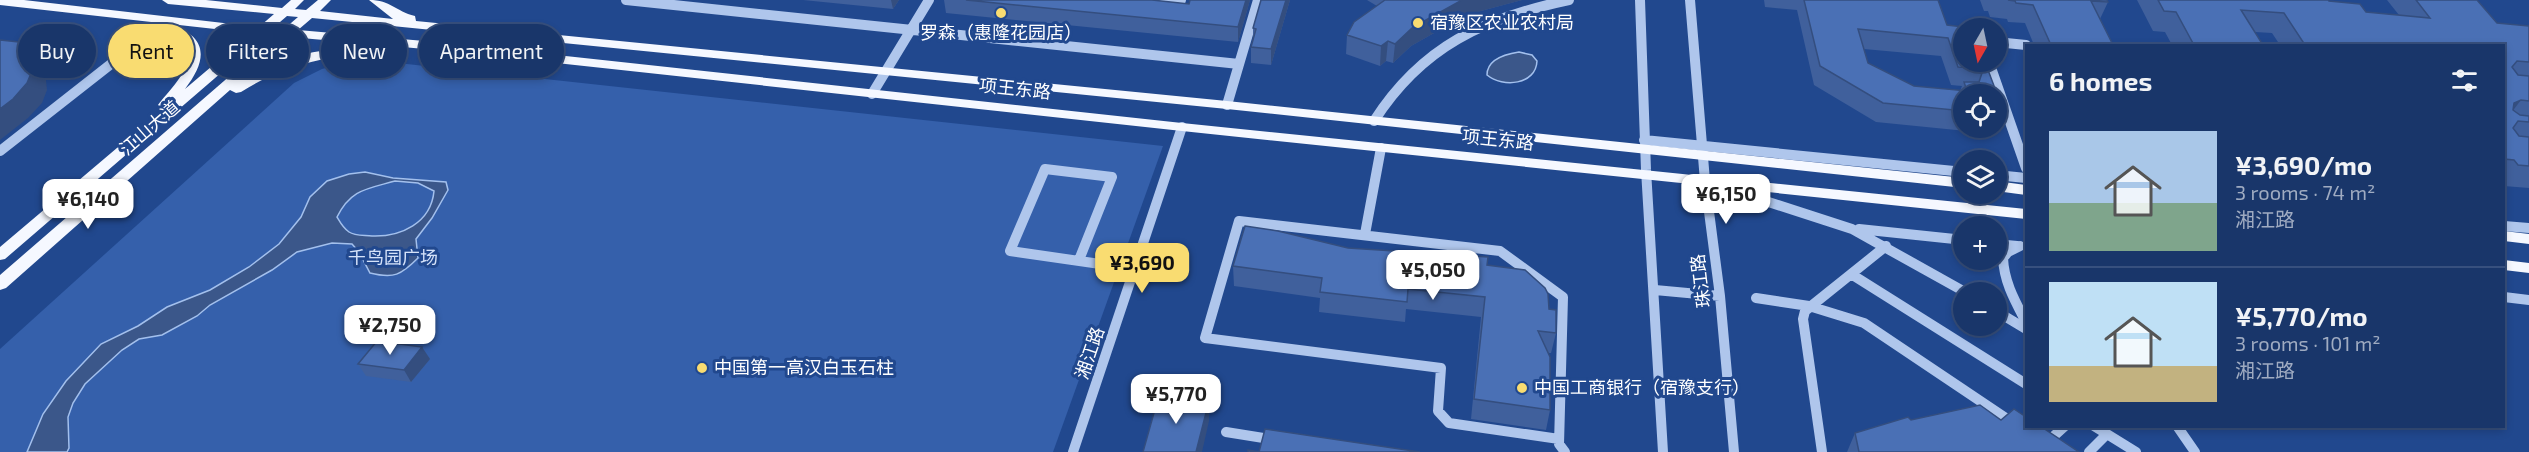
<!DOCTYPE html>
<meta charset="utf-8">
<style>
:root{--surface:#19366a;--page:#264172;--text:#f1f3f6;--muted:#9fabc1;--line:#37507e;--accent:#f9dc71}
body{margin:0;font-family:"Exo 2","Noto Sans SC",sans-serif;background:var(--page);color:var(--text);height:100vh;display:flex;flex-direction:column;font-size:22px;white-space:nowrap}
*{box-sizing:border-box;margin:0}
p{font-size:20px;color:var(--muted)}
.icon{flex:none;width:33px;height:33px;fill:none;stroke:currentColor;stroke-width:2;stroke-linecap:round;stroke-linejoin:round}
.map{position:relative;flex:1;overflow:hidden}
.sheet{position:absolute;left:2025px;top:44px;width:480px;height:384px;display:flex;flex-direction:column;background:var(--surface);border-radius:0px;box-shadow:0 3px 9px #0003,0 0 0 2px var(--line)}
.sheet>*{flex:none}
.banner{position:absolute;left:18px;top:24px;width:570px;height:54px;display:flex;gap:12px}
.needle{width:39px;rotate:189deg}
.buttons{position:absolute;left:1953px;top:18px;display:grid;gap:12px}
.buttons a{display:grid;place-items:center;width:54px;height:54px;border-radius:50%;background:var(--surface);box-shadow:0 3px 9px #0003,0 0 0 2px var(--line);font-size:30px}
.price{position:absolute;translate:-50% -51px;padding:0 14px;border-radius:12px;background:#fff;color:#222;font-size:20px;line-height:39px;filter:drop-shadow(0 2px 3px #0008)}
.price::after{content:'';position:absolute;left:50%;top:36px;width:18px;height:14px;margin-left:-9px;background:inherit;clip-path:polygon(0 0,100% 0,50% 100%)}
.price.on{background:var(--accent);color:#111}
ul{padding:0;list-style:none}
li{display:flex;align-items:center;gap:18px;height:150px;padding:0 24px}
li+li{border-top:2px solid var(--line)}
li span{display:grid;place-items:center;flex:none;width:168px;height:120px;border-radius:0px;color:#555}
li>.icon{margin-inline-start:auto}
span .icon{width:72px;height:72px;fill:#fffc;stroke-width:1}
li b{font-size:26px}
h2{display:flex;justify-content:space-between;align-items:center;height:72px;padding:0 24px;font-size:26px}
.tag{padding:0 21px;border-radius:27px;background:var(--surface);box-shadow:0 3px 9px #0003,0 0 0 2px var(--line);font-size:21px;line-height:54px}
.tag.on{background:var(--accent);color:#111}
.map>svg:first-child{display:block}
.green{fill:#3560ab}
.water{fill:#3b578a;stroke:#a3c0ed;stroke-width:1.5;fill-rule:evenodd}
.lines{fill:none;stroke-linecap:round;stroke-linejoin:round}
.minor{stroke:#afc6ec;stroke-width:10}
.major{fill:#f5f8ff;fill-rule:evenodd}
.wall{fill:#40609c;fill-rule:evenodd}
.shaded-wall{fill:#344e7f}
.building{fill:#4a70b5;stroke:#344e7f;stroke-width:1.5;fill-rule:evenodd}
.poi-dot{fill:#f9dc71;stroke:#21488e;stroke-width:2}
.labels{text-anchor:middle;stroke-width:6;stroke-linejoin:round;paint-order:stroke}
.poi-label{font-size:18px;fill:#fff;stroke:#21488e;text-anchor:start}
.street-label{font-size:18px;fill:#fff;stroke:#21488e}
.park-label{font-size:18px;fill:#d5e2f9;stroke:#21488e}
</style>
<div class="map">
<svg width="2529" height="452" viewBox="0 0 2529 452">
<rect width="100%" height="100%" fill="#21488e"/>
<!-- green -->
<path class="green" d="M361 59 1163 146 1053 452H0V349L294 83 322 69Z"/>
<!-- water -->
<path class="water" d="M1519 52 1532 55 1537 61C1536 85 1503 88 1487 75 1487 59 1506 54 1519 52Z
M365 172 393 178 446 182 448 190 432 218 416 239 418 258C401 275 394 279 370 273L359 252 352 244 332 243 297 252 272 270 210 305 197 316 162 335 139 339 122 350 85 384 73 403 68 417 69 448 67 452H27L43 414 66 381 101 344 138 326 167 307 210 290 249 267 279 244 301 217 310 197 327 181 349 174ZM395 181 418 183 434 191C431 223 401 237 372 236 364 235 355 236 349 232 343 228 340 222 337 217 351 189 367 189 395 181Z"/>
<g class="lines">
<!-- minor -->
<path class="minor" d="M626 0 1239 64
M1141 0 1179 4 1181 0
M1640 0 1646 170 1663 452
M1690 0 1705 181 1720 296 1734 452
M1996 42 2026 45
M1989 62 2026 168
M872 94 929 0
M1227 105 1258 0
M1374 121C1422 46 1484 18 1569 0
M1644 140 1964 172
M0 151 125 53
M1996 175 2026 178
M1713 184 1852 229 1965 292
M2504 226 2529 228
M1859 229 1964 240
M1365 234 1381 148
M1996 244 2017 246
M2020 246 2008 252 2003 258C2004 282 2015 301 2026 322
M1079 260 1112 177 1045 169 1010 251 1135 269
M1851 274 2026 384
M1655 290 1720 296
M2504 297 2529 300
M1756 298 1809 306 1864 323 2016 425
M1996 311 2026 329
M2094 426 2136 452
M2177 426 2195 452
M1226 432 1276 440
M1559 439 1449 423 1438 411 1441 368 1205 338 1239 221 1500 251 1563 297 1559 444 1565 452
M2045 444 2065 426
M1073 452 1182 127
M1822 452 1803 319 1805 311 1886 246
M2089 452 2107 434"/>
<!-- major -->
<path class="major" d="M0 0H24L259 27 274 14 168 4 162 0H206L282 8 291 0H304L295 9 306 10 318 0H331L320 11 393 19 369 0C391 0 395 11 415 16L416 21 1227 101 1964 178V188L1227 109 312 18 298 30 436 42 1182 123 2026 209V219L1182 131 436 50 290 37 243 78C282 54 330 48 375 45L381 49 375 53C326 56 283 65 241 92L236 93 230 90 6 288 0 290V275L276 36 265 35 5 259 0 260V247L163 109 158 105C168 91 200 62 186 42 178 33 165 33 157 26L160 23 0 5ZM287 16 298 17 284 29 273 28ZM170 24 251 33 185 89C208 59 208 37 170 24Z
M1996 181 2026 185V195L1996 191Z
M2504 231 2529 234V244L2504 241Z
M2504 260 2529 263V273L2504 270Z"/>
</g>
<!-- wall -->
<path class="wall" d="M803 0H899L893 9Z
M944 0H1152L1189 4 1250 0 1238 42 946 13Z
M1261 0H1290L1271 65 1251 63V47L1253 40V28Z
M1367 0H1522L1466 15 1411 46 1393 63 1386 61 1380 66 1346 54 1347 35 1377 6Z
M1764 0H1938L1947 25 1985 62 2005 115 1996 134 1876 122 1814 85 1797 10 1765 7ZM1864 49 1941 56 1951 85 1962 86 1960 91 1914 86 1868 63ZM1964 94H1996V128H1964Z
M1980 0H2107L2108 2 2100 19 2113 45H2034L2025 23 2008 22 2007 19 1990 17 1988 11H1984Z
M2137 0H2328L2329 1 2366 12 2399 15 2387 0H2477L2497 23 2529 26V188L2504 186V45H2280L2272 33 2255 32 2263 45H2172L2165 32 2153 31Z
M1348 248 1487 265 1549 309 1556 333 1551 353H1548L1550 410 1546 430 1471 419 1481 317 1406 309 1405 322 1319 312 1320 298 1234 286 1233 266Z
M422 347 430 359 411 382 366 376 358 364Z
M1911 420H2001L2079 452H1847L1855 433Z"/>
<!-- shaded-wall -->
<path class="shaded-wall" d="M891 0H899L893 9Z
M1246 0H1250L1238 42V27Z
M1286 0H1290L1271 65V49Z
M1462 0H1522L1466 15 1411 46 1393 63 1395 44 1413 27Z
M1388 41 1386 61 1380 66 1381 46Z
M19 42 46 80 47 90 42 103 28 118 0 140V109Z
M2521 100 2505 121 2514 103Z
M422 347 430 359 411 382 404 370Z
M1209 401V421L1202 452H1196Z"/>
<!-- building -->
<path class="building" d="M966 0H1152L1189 4 1190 0H1246L1238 27Z
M1261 0H1286L1271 49 1251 47 1256 29 1253 28Z
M1385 0H1462L1413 27 1395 44 1388 41 1381 46 1347 35 1354 22Z
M1804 0H1938L1947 25 1972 28H1964V62H1985L2005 115 1996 114V94H1964V111L1883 103 1820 66ZM1858 29 1948 38 1958 67 1976 68 1982 73 1979 82H1964L1967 91 1914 86 1868 63Z
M2008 0H2107L2108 2 2091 1 2113 45H2051L2033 5 2016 3 2015 1Z
M2158 0H2328L2329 1 2360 4 2366 12 2430 18 2416 0H2477L2497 23 2529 26V62L2517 61 2512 67 2518 75 2529 76V101L2521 100 2514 103 2513 110 2520 115 2529 116V122L2518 121 2513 128 2519 136 2529 137V166L2518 165 2514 160 2504 159V139H2505L2504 137V45H2305L2284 13 2241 10 2263 45H2194L2176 12 2164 11Z
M0 40 19 42 32 60V71L27 83 13 99 0 109Z
M1245 226 1278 231 1348 248 1488 257 1487 265 1525 270 1545 288 1548 294 1549 309 1556 310V333L1538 331 1550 357V410L1474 399 1485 297 1408 289 1407 302 1320 292 1322 278 1233 266Z
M377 341 422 347 404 370 358 364Z
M1159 395 1209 401 1196 452H1143Z
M1980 405 2001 420 2014 409 2026 417V426H2040L2079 452H1859L1855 433 1908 417 1911 420Z
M1265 429 1420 452H1248V450L1259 452Z"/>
<!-- markers -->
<g class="poi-dot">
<circle cx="1001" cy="13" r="6"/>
<circle cx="1418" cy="23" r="6"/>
<circle cx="702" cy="368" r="6"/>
<circle cx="1522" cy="388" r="6"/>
</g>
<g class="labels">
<!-- poi labels -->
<g class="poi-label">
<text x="1430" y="29">宿豫区农业农村局</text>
<text x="1001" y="39" text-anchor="middle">罗森（惠隆花园店）</text>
<text x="714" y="374">中国第一高汉白玉石柱</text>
<text x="1534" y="394">中国工商银行（宿豫支行）</text>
</g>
<!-- street labels -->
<g class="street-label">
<text transform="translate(1015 89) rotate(6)" y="6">项王东路</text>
<text transform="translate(150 128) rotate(-41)" y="6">江山大道</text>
<text transform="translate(1498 140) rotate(6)" y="6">项王东路</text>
<text transform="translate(1701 281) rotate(-97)" y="6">珠江路</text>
<text transform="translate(1090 353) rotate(-71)" y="6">湘江路</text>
</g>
<!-- park labels -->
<g class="park-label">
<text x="393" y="264">千鸟园广场</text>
</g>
</g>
</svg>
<div class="buttons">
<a><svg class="needle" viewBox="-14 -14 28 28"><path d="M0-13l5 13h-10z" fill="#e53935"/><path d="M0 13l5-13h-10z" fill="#9fabc1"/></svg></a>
<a><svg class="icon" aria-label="locate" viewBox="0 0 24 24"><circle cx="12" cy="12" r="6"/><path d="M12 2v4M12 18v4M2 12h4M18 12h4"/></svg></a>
<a><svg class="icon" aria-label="layers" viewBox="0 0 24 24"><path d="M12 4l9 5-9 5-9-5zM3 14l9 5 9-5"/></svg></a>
<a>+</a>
<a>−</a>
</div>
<b class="price" style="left:1726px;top:225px">¥6,150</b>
<b class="price" style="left:88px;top:230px">¥6,140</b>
<b class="price on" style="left:1142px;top:294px">¥3,690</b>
<b class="price" style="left:1433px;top:301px">¥5,050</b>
<b class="price" style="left:390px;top:356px">¥2,750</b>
<b class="price" style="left:1176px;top:425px">¥5,770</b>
<div class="banner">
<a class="tag">Buy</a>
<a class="tag on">Rent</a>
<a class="tag">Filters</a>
<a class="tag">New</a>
<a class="tag">Apartment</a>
</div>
<section class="sheet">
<h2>6 homes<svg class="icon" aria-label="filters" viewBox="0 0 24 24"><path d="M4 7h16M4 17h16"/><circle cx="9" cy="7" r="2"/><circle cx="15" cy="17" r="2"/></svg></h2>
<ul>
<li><span style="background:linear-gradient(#a9c7e8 60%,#7fa58c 0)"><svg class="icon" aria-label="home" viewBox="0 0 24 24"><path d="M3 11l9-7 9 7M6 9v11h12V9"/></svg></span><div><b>¥3,690/mo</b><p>3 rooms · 74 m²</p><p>湘江路</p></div></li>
<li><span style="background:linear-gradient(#bfe0f5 70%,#c2b280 0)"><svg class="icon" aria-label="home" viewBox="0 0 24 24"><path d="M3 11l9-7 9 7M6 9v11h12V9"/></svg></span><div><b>¥5,770/mo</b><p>3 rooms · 101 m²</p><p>湘江路</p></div></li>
</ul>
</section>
</div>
